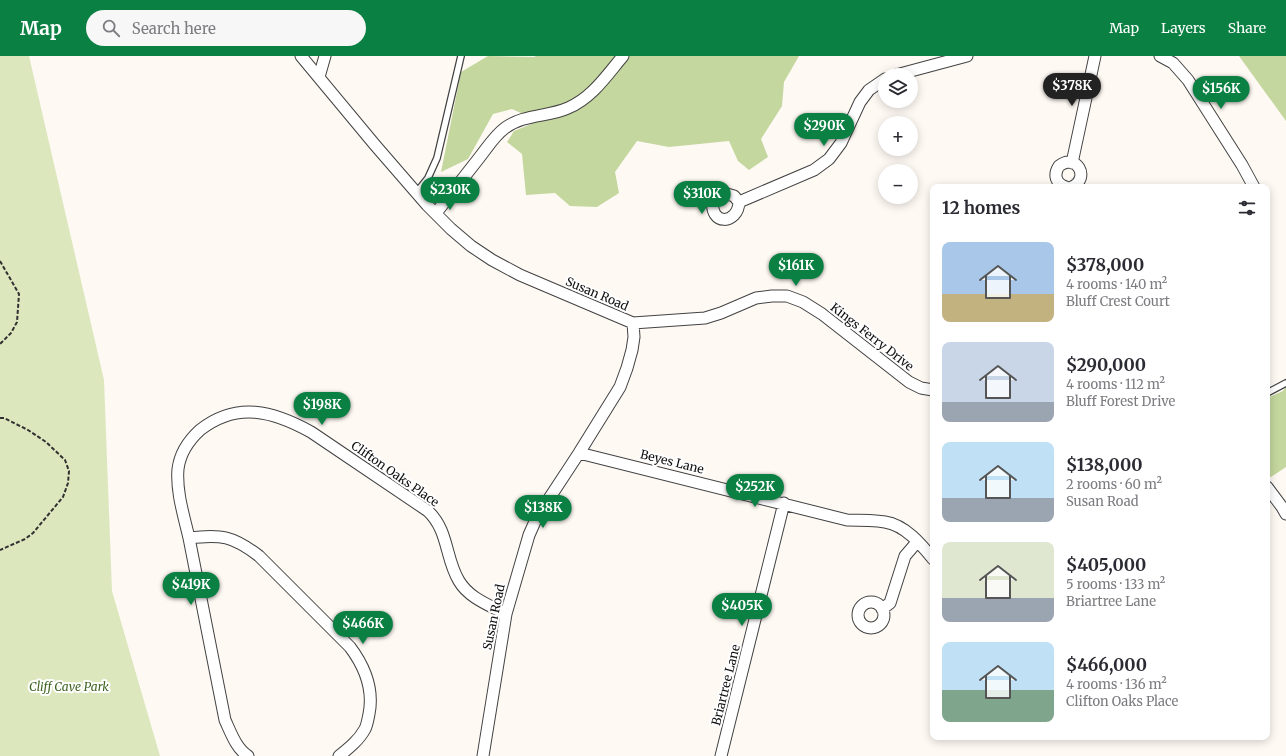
<!DOCTYPE html>
<meta charset="utf-8">
<style>
:root{--surface:#fff;--page:#f7f7f7;--text:#2b2b33;--muted:#7c7c81;--accent:#0b8043}
body{margin:0;font-family:Merriweather,serif;background:var(--page);color:var(--text);height:100vh;display:flex;flex-direction:column;font-size:15px;white-space:nowrap}
*{box-sizing:border-box;margin:0}
p{font-size:13px;color:var(--muted)}
.icon{flex:none;width:22px;height:22px;fill:none;stroke:currentColor;stroke-width:2;stroke-linecap:round;stroke-linejoin:round}
.map{position:relative;flex:1;overflow:hidden}
.sheet{position:absolute;left:930px;top:128px;width:340px;height:556px;display:flex;flex-direction:column;background:var(--surface);border-radius:8px;box-shadow:0 2px 10px #0003}
.sheet>*{flex:none}
.controls{position:absolute;left:878px;top:12px;display:grid;gap:8px}
.controls a{display:grid;place-items:center;width:40px;height:40px;border-radius:50%;background:var(--surface);box-shadow:0 2px 10px #0003;font-size:20px}
.price{position:absolute;translate:-50% -34px;padding:0 9px;border-radius:14px;background:var(--accent);color:#fff;font-size:13px;line-height:26px;filter:drop-shadow(0 1px 2px #0008)}
.price::after{content:'';position:absolute;left:50%;top:24px;width:12px;height:9px;margin-left:-6px;background:inherit;clip-path:polygon(0 0,100% 0,50% 100%)}
.price.active{background:#222;color:#fff}
ul{padding:0;list-style:none}
li{display:flex;align-items:center;gap:12px;height:100px;padding:0 12px}
li span{display:grid;place-items:center;flex:none;width:112px;height:80px;border-radius:8px;color:#555}
li>.icon{margin-inline-start:auto}
span .icon{width:48px;height:48px;fill:#fffc;stroke-width:1}
li b{font-size:17px}
h2{display:flex;justify-content:space-between;align-items:center;height:48px;padding:0 12px;font-size:17px}
header{display:flex;align-items:center;gap:24px;box-sizing:border-box;height:56px;padding:0 20px;background:var(--accent);color:#fff}
header strong{font-size:19px}
nav{display:flex;gap:22px;margin-inline-start:auto;font-size:14px}
.search{width:280px;height:36px;background:var(--page);display:flex;align-items:center;gap:10px;box-sizing:border-box;padding:0 14px;border-radius:22px;color:var(--muted);font-size:15px}
.map>svg:first-child{display:block}
.green{fill:#dce7be}
.forest{fill:#c4d79e}
.lines{fill:none;stroke-linecap:round;stroke-linejoin:round}
.lane-casing{stroke:#424242;stroke-width:8}
.street-casing{stroke:#424242;stroke-width:13}
.path{stroke:#313131;stroke-width:2;stroke-dasharray:4 2;stroke-linecap:butt}
.lane{stroke:#fff;stroke-width:5.5}
.street{stroke:#fff;stroke-width:11}
.labels{text-anchor:middle;stroke-width:4;stroke-linejoin:round;paint-order:stroke}
.street-label{font-size:12px;fill:#0f0f0f;stroke:#fff}
.park-label{font-size:12px;font-style:italic;fill:#3f6323;stroke:#fff}
</style>
<header>
<strong>Map</strong>
<div class="search"><svg class="icon" aria-label="search" viewBox="0 0 24 24"><circle cx="10" cy="10" r="6"/><path d="M15 15l6 6"/></svg>Search here</div>
<nav><a>Map</a><a>Layers</a><a>Share</a></nav>
</header>
<div class="map">
<svg width="1286" height="700" viewBox="0 0 1286 700">
<rect width="100%" height="100%" fill="#fef9f3"/>
<!-- green -->
<path class="green" d="M0 0H29L104 324 112 535 160 700H0Z"/>
<!-- forest -->
<path class="forest" d="M488 0 534 1 536 0H799L784 26 782 50 761 83 768 101 749 114 738 105 729 85 669 91 637 85 615 116 619 137 597 151 570 150 555 137 526 139 522 98 507 86 514 75 539 65 512 53 493 58 468 103 441 116 461 16Z
M1239 0H1286V65Z
M1286 330V411L1271 421 1267 419V342L1283 335Z"/>
<g class="lines">
<defs>
<path id="lane" d="M416 137 428 122 437 102 461 0
M1267 337 1286 327"/>
<path id="street" d="M301 0 375 89 427 149 451 173 471 190 492 204 520 219 633 267 705 262 721 257 756 242 772 240H787L803 246 822 258 909 326 921 332 933 334
M1160 0 1173 7 1188 24 1242 109 1254 131
M896 19 967 0
M319 21 325 0
M1072 107 1095 0
M1066 131C1056 128 1053 119 1059 110 1076 96 1091 122 1072 131
M727 138 734 140 739 146C738 169 709 170 713 144L719 140Z
M739 146 814 114 829 103 841 87 860 46 869 34 885 23
M436 157C450 139 465 120 479 102 487 92 495 79 505 72 524 58 548 61 568 52 592 42 607 19 623 0
M579 397 847 464C859 464 873 464 885 466 905 469 921 488 933 503
M1267 431 1282 451 1286 458
M189 482C184 460 176 436 178 413 180 397 188 385 200 374 237 345 273 355 311 376L428 455C449 475 445 502 459 525 469 542 489 549 506 558
M858 559a13 13 0 1 1 26 0a13 13 0 1 1-26 0Z
M882 553 890 547 905 500 917 486
M248 700C236 692 231 677 225 664L189 482C221 478 233 480 259 500L350 591C365 611 374 633 369 658 368 663 367 669 365 673 359 684 349 692 339 700
M483 700 506 558 529 479 537 461 579 397 620 331 627 312 632 294 634 281 633 267
M721 700 784 447"/>
</defs>
<!-- lane casing -->
<use href="#lane" class="lane-casing"/>
<!-- street casing -->
<use href="#street" class="street-casing"/>
<!-- path -->
<path class="path" d="M0 205 19 238 17 266 11 277 0 288
M0 362H4L28 374 46 386 65 404 69 415 68 427 63 441 33 477 25 483 0 494"/>
<!-- lane -->
<use href="#lane" class="lane"/>
<!-- street -->
<use href="#street" class="street"/>
</g>
<g class="labels">
<!-- street labels -->
<g class="street-label">
<text transform="translate(597 238) rotate(23)" y="4">Susan Road</text>
<text transform="translate(872 281) rotate(38)" y="4">Kings Ferry Drive</text>
<text transform="translate(672 406) rotate(14)" y="4">Beyes Lane</text>
<text transform="translate(395 418) rotate(35)" y="4">Clifton Oaks Place</text>
<text transform="translate(494 561) rotate(-78)" y="4">Susan Road</text>
<text transform="translate(726 629) rotate(-76)" y="4">Briartree Lane</text>
</g>
<!-- park labels -->
<g class="park-label">
<text x="69" y="635">Cliff Cave Park</text>
</g>
</g>
</svg>
<div class="controls">
<a><svg class="icon" aria-label="layers" viewBox="0 0 24 24"><path d="M12 4l9 5-9 5-9-5zM3 14l9 5 9-5"/></svg></a>
<a>+</a>
<a>−</a>
</div>
<b class="price active" style="left:1072px;top:51px">$378K</b>
<b class="price" style="left:1221px;top:54px">$156K</b>
<b class="price" style="left:824px;top:91px">$290K</b>
<b class="price" style="left:450px;top:155px">$230K</b>
<b class="price" style="left:702px;top:159px">$310K</b>
<b class="price" style="left:796px;top:231px">$161K</b>
<b class="price" style="left:322px;top:370px">$198K</b>
<b class="price" style="left:755px;top:452px">$252K</b>
<b class="price" style="left:543px;top:473px">$138K</b>
<b class="price" style="left:191px;top:550px">$419K</b>
<b class="price" style="left:742px;top:571px">$405K</b>
<b class="price" style="left:363px;top:589px">$466K</b>
<section class="sheet">
<h2>12 homes<svg class="icon" aria-label="filters" viewBox="0 0 24 24"><path d="M4 7h16M4 17h16"/><circle cx="9" cy="7" r="2"/><circle cx="15" cy="17" r="2"/></svg></h2>
<ul>
<li><span style="background:linear-gradient(#a9c7e8 65%,#c2b280 0)"><svg class="icon" aria-label="home" viewBox="0 0 24 24"><path d="M3 11l9-7 9 7M6 9v11h12V9"/></svg></span><div><b>$378,000</b><p>4 rooms · 140 m²</p><p>Bluff Crest Court</p></div></li>
<li><span style="background:linear-gradient(#c9d6e8 75%,#9aa5b1 0)"><svg class="icon" aria-label="home" viewBox="0 0 24 24"><path d="M3 11l9-7 9 7M6 9v11h12V9"/></svg></span><div><b>$290,000</b><p>4 rooms · 112 m²</p><p>Bluff Forest Drive</p></div></li>
<li><span style="background:linear-gradient(#bfe0f5 70%,#9aa5b1 0)"><svg class="icon" aria-label="home" viewBox="0 0 24 24"><path d="M3 11l9-7 9 7M6 9v11h12V9"/></svg></span><div><b>$138,000</b><p>2 rooms · 60 m²</p><p>Susan Road</p></div></li>
<li><span style="background:linear-gradient(#dfe7d0 70%,#9aa5b1 0)"><svg class="icon" aria-label="home" viewBox="0 0 24 24"><path d="M3 11l9-7 9 7M6 9v11h12V9"/></svg></span><div><b>$405,000</b><p>5 rooms · 133 m²</p><p>Briartree Lane</p></div></li>
<li><span style="background:linear-gradient(#bfe0f5 60%,#7fa58c 0)"><svg class="icon" aria-label="home" viewBox="0 0 24 24"><path d="M3 11l9-7 9 7M6 9v11h12V9"/></svg></span><div><b>$466,000</b><p>4 rooms · 136 m²</p><p>Clifton Oaks Place</p></div></li>
</ul>
</section>
</div>
